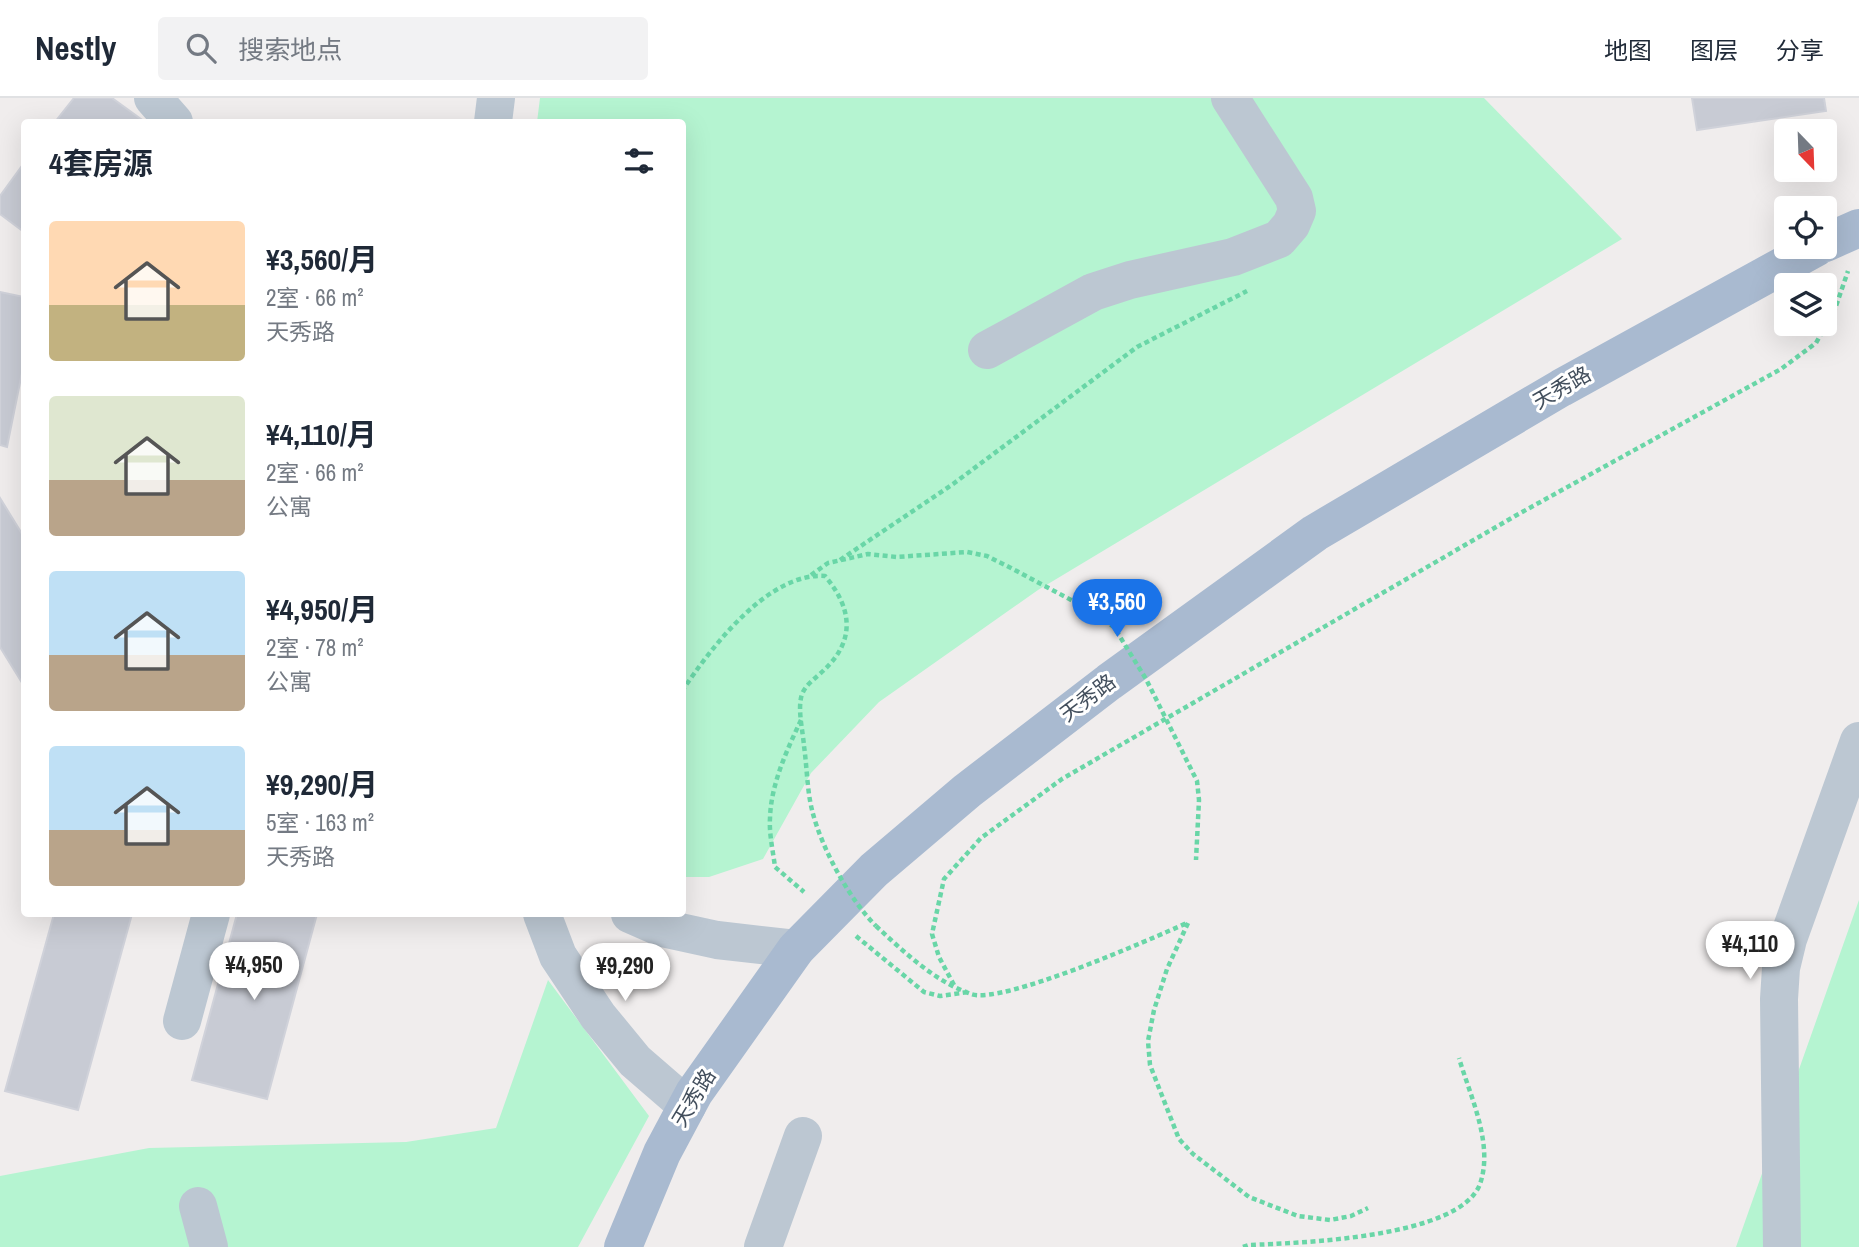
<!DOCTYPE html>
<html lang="zh">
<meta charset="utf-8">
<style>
:root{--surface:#fff;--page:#f2f2f3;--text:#1f2937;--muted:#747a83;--line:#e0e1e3;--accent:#1a73e8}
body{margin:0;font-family:"Archivo Narrow","Noto Sans SC",sans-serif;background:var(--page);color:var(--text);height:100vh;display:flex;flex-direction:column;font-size:26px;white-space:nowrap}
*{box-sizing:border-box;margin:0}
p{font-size:23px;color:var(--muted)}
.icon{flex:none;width:38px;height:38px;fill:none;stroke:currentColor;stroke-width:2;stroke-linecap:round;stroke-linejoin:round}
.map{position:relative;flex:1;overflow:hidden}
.side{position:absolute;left:21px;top:21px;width:665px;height:798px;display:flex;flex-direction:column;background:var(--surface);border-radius:7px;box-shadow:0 7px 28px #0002}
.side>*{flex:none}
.needle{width:46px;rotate:157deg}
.fabs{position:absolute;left:1774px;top:21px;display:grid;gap:14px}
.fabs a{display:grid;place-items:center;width:63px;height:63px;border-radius:7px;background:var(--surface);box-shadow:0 7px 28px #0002;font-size:35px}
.price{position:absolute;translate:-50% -60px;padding:0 16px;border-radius:24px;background:#fff;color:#222;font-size:23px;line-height:46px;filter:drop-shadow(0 2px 4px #0008)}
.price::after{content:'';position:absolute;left:50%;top:42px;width:21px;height:16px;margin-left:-10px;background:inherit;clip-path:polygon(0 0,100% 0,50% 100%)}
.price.current{background:var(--accent);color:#fff}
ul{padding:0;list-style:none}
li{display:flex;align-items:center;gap:21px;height:175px;padding:0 28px}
li span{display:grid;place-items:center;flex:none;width:196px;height:140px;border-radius:7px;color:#555}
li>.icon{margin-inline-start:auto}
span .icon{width:84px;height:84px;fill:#fffc;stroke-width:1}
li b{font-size:30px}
h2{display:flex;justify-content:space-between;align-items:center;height:84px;padding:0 28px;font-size:30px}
header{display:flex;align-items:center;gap:42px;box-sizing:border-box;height:98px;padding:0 35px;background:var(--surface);border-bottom:2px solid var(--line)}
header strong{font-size:33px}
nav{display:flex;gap:38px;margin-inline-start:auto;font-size:24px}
.search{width:490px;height:63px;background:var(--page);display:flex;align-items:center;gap:18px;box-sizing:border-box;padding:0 24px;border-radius:7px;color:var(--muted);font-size:26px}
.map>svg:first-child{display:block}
.green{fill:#b5f4d1}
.building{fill:#c8cbd4;stroke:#d0d2da;stroke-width:2}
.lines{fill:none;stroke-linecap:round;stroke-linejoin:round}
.path{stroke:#69d6a7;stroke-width:4.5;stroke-dasharray:5 3.5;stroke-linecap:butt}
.minor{stroke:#bcc7d2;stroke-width:38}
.major{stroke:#a9bad0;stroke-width:38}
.path-bridge{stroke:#69d6a7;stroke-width:4.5;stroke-dasharray:5 3.5;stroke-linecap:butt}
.labels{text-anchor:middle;stroke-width:6;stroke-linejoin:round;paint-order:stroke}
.street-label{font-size:21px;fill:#434f5d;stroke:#fff}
</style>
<header>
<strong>Nestly</strong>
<div class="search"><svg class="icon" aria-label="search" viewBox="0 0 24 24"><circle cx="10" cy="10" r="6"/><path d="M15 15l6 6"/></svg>搜索地点</div>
<nav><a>地图</a><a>图层</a><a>分享</a></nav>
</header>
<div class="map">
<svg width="1859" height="1149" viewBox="0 0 1859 1149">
<rect width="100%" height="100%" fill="#f0eded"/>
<!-- green -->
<path class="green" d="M540 0H1484L1622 141 1038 492 879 604 811 675 763 761 709 779H683L682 24H537Z
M1859 802V1149H1736Z
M548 882 649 1018 578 1149H0V1078L149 1050 406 1044 496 1030Z"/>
<!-- building -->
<path class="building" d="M74 0H112L145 24H55Z
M1692 0H1824L1826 13 1697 32Z
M24 65V134L0 116V98Z
M0 194 24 199V265L7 349 0 347Z
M0 400 24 439V588L0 549Z
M54 816H132L78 1012 5 993Z
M237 816H317L267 1001 192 982Z"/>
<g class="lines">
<!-- path -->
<path class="path" d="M840 462 953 386 1137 249 1247 193
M801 622C787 652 771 686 770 720 769 736 773 753 775 769L804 794
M1188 825 1167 871 1154 912 1148 943 1150 967 1179 1041 1193 1056 1249 1099 1298 1118 1330 1122 1351 1118 1368 1110
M876 828C904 854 934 883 971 896 1002 907 1151 841 1187 825
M856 838 924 894 940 898 968 894
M954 887 939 859 932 836 944 781 981 740 1062 681 1515 418 1781 271 1816 245 1835 211 1848 173
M1243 1149 1249 1147C1299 1145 1460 1140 1480 1086 1494 1046 1470 998 1459 960"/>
<!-- minor -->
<path class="minor" d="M153 0 174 24
M493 24 496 0
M987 252 1093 194 1130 182 1233 159 1279 141 1291 127 1297 113 1294 100 1230 0
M542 816 558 858 598 918 635 963 687 1008
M630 816 662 830 717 842 796 851
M182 923 211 816
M198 1108 209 1149
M763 1149 803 1038
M1782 1149 1779 901 1781 870 1788 841 1859 643"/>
<!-- major -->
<path class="major" d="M1825 145 1859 130
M623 1149 662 1055 694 995 796 851 874 772 967 693 1109 584 1315 435 1561 290 1817 149"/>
<!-- path-bridge -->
<path class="path-bridge" d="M811 477 828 465 868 456 897 459 967 454 987 458 1011 470 1090 512 1114 529 1146 581 1197 683 1199 702 1196 762
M682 593C711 550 768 474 825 478 852 510 856 542 824 572 816 580 803 588 801 600 798 614 803 634 804 648 807 669 807 692 812 712 821 749 849 801 876 828"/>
</g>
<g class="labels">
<!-- street labels -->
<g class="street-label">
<text transform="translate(1562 290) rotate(-30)" y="7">天秀路</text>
<text transform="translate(1088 600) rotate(-37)" y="7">天秀路</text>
<text transform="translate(694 1000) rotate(-59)" y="7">天秀路</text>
</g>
</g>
</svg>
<div class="fabs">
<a><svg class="needle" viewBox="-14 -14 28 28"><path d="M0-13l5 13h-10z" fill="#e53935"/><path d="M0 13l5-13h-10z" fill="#747a83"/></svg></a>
<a><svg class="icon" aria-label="locate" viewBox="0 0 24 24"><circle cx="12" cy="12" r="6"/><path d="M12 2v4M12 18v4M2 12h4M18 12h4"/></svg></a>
<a><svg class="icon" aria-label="layers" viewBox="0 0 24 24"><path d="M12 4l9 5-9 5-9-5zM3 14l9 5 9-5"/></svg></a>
</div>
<b class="price current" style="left:1117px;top:541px">¥3,560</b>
<b class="price" style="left:1750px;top:883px">¥4,110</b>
<b class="price" style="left:254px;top:904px">¥4,950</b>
<b class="price" style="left:625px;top:905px">¥9,290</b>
<section class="side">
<h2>4套房源<svg class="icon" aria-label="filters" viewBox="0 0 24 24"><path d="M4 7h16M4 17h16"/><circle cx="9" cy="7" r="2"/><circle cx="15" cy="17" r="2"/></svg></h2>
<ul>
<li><span style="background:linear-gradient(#ffd9b3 60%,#c2b280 0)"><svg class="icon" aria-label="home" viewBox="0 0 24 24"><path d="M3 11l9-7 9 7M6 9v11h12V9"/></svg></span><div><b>¥3,560/月</b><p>2室 · 66 m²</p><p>天秀路</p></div></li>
<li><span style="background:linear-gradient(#dfe7d0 60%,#b9a48a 0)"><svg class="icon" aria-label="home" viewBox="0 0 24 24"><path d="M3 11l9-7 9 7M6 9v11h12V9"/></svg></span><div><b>¥4,110/月</b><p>2室 · 66 m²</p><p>公寓</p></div></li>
<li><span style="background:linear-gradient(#bfe0f5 60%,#b9a48a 0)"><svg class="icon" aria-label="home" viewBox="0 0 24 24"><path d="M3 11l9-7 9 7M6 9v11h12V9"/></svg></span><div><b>¥4,950/月</b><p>2室 · 78 m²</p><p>公寓</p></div></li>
<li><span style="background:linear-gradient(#bfe0f5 60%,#b9a48a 0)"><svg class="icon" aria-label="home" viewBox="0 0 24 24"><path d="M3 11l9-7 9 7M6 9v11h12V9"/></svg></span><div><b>¥9,290/月</b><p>5室 · 163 m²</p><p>天秀路</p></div></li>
</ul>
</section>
</div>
